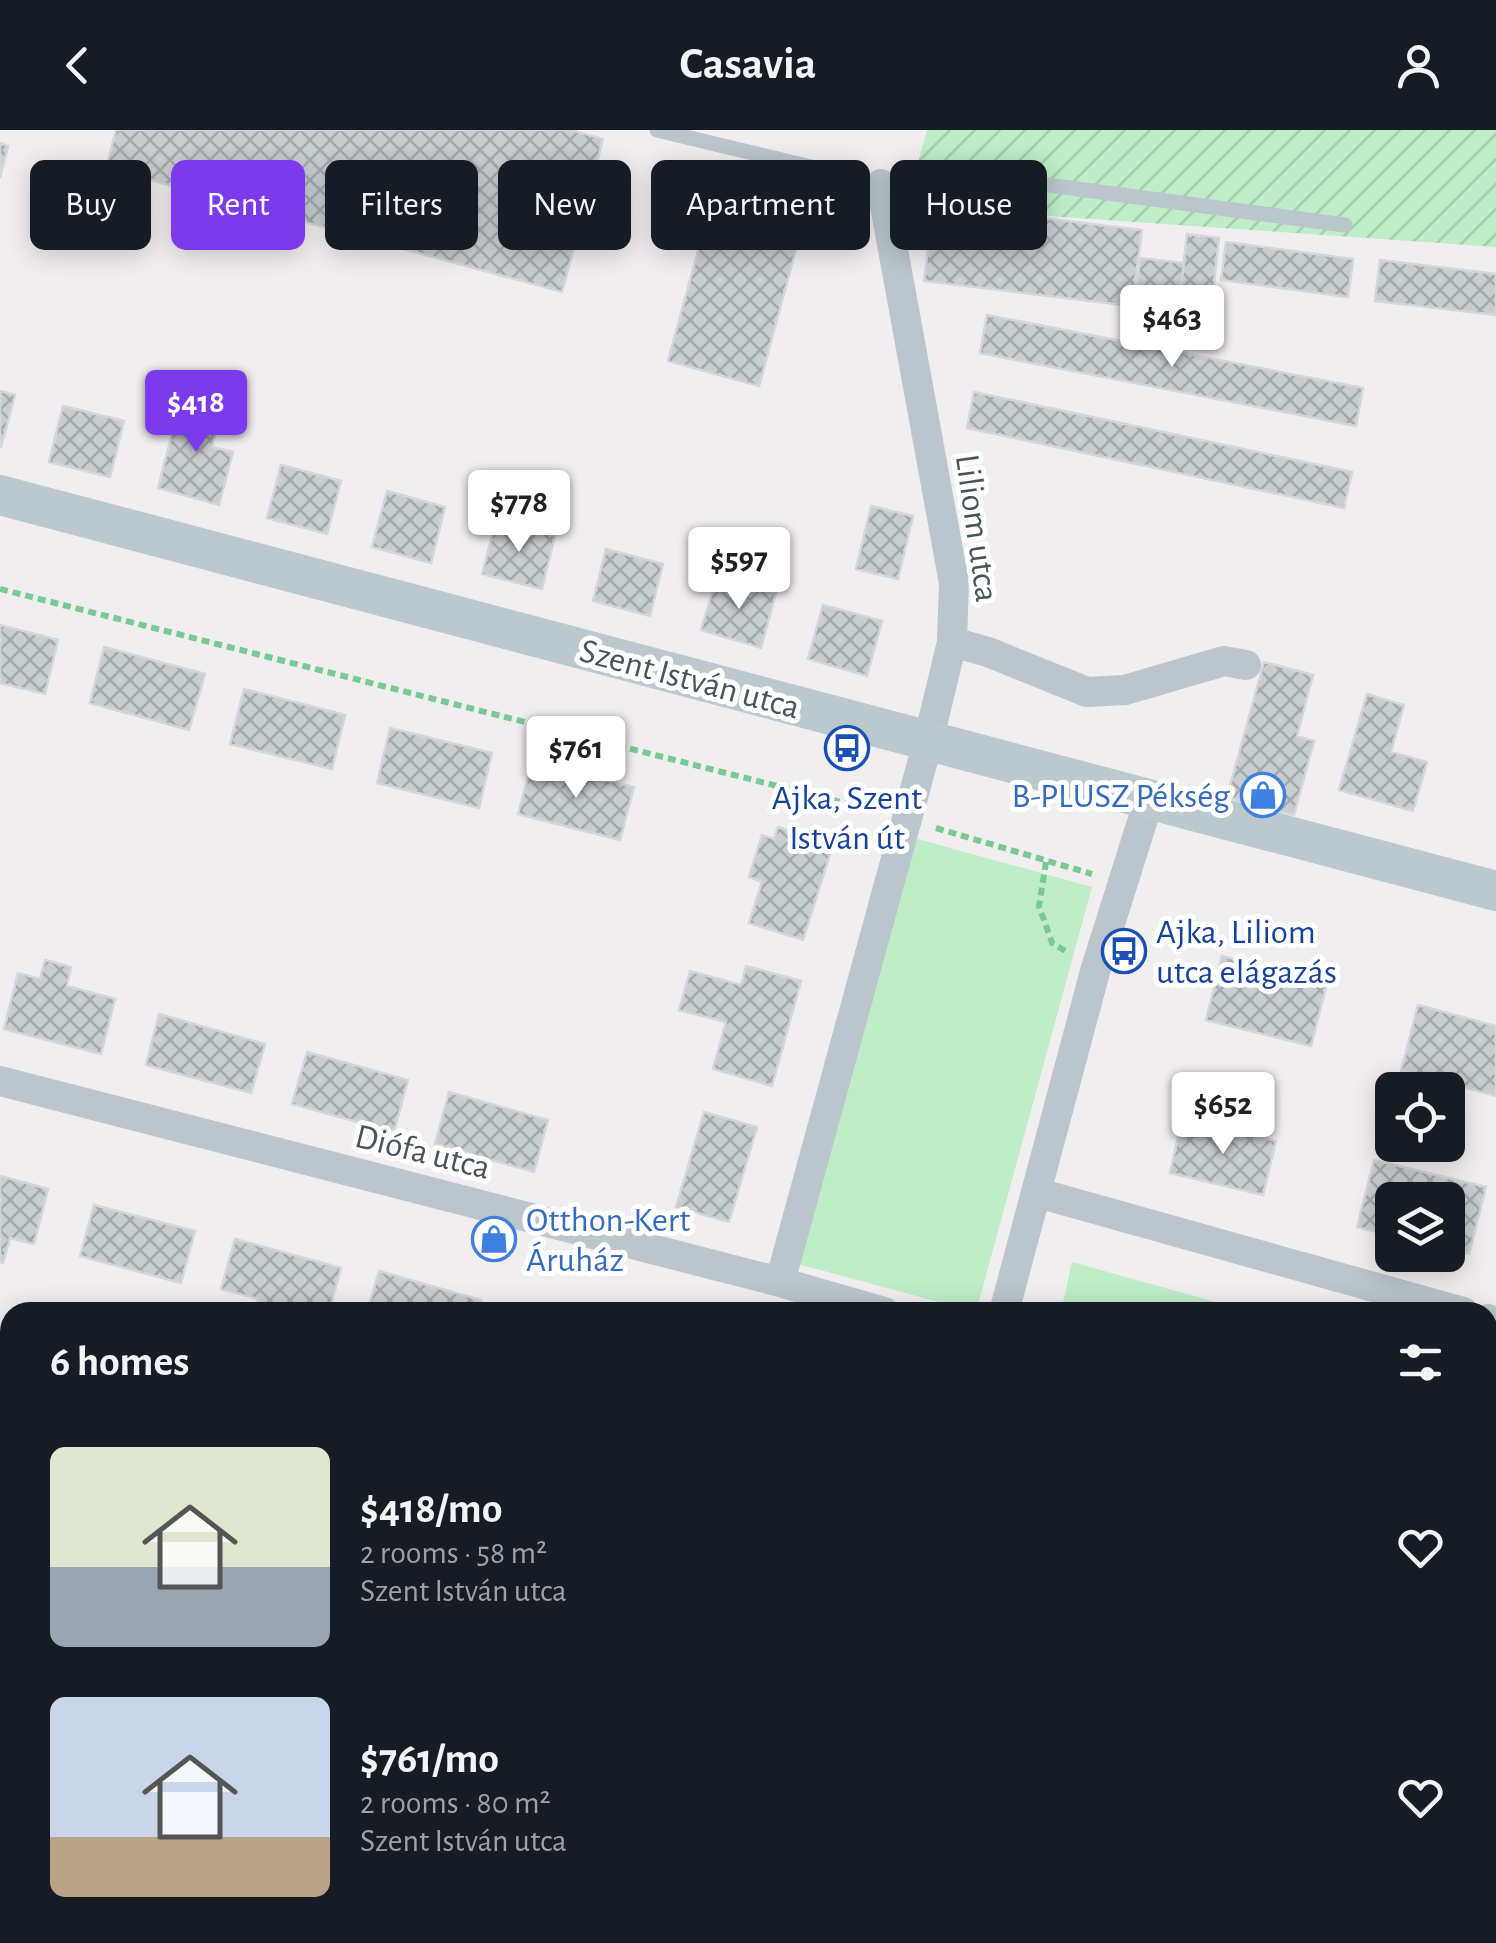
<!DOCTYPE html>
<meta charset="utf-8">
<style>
:root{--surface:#171b24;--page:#242831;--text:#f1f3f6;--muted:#9ea1a6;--accent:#7c3aed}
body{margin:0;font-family:"Alegreya Sans",sans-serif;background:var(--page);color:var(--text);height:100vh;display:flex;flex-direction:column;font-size:38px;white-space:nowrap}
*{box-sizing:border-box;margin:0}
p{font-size:32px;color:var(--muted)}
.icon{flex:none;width:55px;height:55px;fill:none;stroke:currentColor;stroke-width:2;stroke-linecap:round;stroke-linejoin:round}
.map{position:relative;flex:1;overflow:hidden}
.panel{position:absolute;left:0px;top:1172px;width:1498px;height:642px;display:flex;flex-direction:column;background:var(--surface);border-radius:30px 30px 0 0;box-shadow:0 5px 25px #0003}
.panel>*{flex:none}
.top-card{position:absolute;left:30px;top:30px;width:1438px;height:90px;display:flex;gap:20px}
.tools{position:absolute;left:1375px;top:942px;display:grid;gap:20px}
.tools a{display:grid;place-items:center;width:90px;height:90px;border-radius:15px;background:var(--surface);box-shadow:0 5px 25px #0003;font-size:50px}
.price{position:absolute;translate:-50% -85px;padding:0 22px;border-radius:10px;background:#fff;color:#222;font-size:32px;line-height:65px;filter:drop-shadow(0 2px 5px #0008)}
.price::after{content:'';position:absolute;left:50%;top:60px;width:30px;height:22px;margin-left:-15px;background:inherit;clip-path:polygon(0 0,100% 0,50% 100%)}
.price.current{background:var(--accent);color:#fff}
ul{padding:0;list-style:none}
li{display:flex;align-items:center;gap:30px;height:250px;padding:0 50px}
li span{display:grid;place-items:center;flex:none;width:280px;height:200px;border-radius:15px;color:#555}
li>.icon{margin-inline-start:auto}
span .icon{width:120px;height:120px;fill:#fffc;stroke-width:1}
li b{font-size:42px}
h2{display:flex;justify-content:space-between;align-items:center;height:120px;padding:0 50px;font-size:42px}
.chip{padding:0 35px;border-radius:15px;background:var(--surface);box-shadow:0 5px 25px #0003;font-size:35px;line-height:90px}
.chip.current{background:var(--accent);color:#fff}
header{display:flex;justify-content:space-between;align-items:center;height:130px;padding:0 50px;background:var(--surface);font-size:45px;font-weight:700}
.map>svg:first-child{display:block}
.green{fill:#beedc8}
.garden{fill:url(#garden-furrows)}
.building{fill:url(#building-cross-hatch);stroke:#d3d6da;stroke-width:2.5}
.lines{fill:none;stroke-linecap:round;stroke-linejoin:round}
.path{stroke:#78c992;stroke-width:6;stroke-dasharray:8 5;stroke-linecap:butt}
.lane{stroke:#bac6cb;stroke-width:15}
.street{stroke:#bac6cb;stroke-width:30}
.secondary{stroke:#bbc9cf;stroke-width:40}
.labels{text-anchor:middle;stroke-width:10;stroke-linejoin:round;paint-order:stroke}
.street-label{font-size:35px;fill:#47555b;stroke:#fff}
.shop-label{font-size:35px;fill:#366cbe;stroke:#fff;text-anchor:end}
.transit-label{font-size:35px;fill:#164399;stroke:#fff}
</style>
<header><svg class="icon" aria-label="back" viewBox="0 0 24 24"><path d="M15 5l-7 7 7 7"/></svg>Casavia<svg class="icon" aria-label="person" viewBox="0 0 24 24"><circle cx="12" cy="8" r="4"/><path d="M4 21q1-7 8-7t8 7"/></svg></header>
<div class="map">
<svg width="1496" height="1813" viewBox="0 0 1496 1813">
<defs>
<pattern id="garden-furrows" width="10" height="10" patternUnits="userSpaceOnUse" patternTransform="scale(2.5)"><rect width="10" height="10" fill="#beedc8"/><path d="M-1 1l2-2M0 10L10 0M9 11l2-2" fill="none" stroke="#a5cdae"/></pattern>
<pattern id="building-cross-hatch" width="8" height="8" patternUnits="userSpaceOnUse" patternTransform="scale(2.5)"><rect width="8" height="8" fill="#c8cdd0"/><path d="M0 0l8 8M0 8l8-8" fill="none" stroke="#a4a9ac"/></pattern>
</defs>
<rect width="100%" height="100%" fill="#f1eeef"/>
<!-- green -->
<path class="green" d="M914 708 1092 757 976 1182 798 1134Z
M1072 1132 1251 1182H1061Z
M1488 1249 1496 1252V1813H1101L1098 1805H1488Z"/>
<!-- garden -->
<path class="garden" d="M927 0H1496V117L906 76Z"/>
<!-- building -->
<path class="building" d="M116 0H571L603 9 562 162 106 38Z
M0 13 8 16 0 48Z
M716 55 807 79 759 256 668 231Z
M967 79 1142 100 1132 176 924 151 929 112 963 116Z
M1187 104 1219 108 1211 180 1179 176Z
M1226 112 1353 129 1348 167 1221 150Z
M1140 128 1184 133 1176 193 1133 188Z
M1380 130 1496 144V185L1375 171Z
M987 185 1363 258 1356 296 980 223Z
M0 261 15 265 1 317H0Z
M974 262 1352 342 1344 378 967 298Z
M181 269 222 280 212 317 233 322 219 375 158 358Z
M63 276 124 291 110 347 49 332Z
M281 335 341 351 327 404 267 388Z
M387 361 445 377 431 433 372 417Z
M871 376 913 386 898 449 856 439Z
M496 390 555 406 542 459 482 444Z
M606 419 663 434 650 486 593 471Z
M717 446 776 463 761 518 701 500Z
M823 475 882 491 867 546 808 529Z
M0 495 58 510 45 564 0 553Z
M104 517 205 544 189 600 90 573Z
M1264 532 1313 545 1297 606 1314 611 1294 685 1227 667Z
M244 559 345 585 332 639 230 614Z
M1367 564 1404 575 1391 622 1427 632 1413 681 1339 660Z
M390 598 492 623 479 678 377 653Z
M532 632 634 657 620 710 518 684Z
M778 697 833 715 803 810 749 793 762 752 749 747 762 705 774 709Z
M1222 826 1327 853 1311 916 1206 890Z
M45 830 71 837 67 856 115 869 101 924 4 899 18 843 40 849Z
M746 836 801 851 772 956 713 939 726 892 679 880 690 841 741 855Z
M1418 875 1496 896V966L1401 941Z
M159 884 265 914 251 963 146 935Z
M307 922 408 950 394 1002 292 974Z
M449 962 548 990 534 1042 435 1014Z
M704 982 757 997 729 1092 676 1077Z
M1182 988 1276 1011 1263 1065 1170 1043Z
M1374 1030 1486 1057 1469 1124 1448 1119V1070H1392V1106L1357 1097Z
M0 1046 48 1059 34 1114 10 1108 3 1133 0 1132Z
M94 1075 195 1101 181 1153 80 1126Z
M235 1109 341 1138 329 1182H255L258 1169 221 1159Z
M379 1141 481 1170 478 1182H367Z
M10 1391V1453L0 1450V1426Z
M5 1750 10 1751V1805H51L50 1813H0V1781Z
M361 1805H438L437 1813H359Z
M925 1805H941L943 1813H894Z"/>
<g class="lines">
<!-- path -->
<path class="path" d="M0 459 876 681
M936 698 1092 744
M1046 732 1039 776 1052 813 1069 823"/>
<!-- lane -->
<path class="lane" d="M657 0 881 54 981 46 1345 95"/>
<!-- street -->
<path class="street" d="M952 512 988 522 1087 562 1125 560 1224 531 1246 535
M0 951 780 1152 884 1182
M1038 1063 1463 1182
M780 1152 928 612 952 512 954 453 881 54
M1004 1182 1096 838 1149 670
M1488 1189 1496 1192
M0 1515 10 1517
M1048 1805 1050 1813
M498 1813 499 1805"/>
<!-- secondary -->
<path class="secondary" d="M0 365 1496 761"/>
</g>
<!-- icons -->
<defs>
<symbol id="bus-ring" viewBox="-11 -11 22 22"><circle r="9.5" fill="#fff" stroke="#1a4fb4" stroke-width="1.5"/><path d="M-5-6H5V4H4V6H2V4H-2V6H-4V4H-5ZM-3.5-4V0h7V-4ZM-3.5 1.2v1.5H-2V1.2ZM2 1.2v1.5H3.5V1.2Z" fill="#1a4fb4"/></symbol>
<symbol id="shop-ring" viewBox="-11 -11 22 22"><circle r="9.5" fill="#fff" stroke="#3f7fe0" stroke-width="1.5"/><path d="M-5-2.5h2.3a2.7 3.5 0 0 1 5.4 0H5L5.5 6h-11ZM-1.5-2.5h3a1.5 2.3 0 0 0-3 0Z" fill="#3f7fe0"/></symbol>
</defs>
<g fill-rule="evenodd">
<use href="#bus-ring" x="822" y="593" width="50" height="50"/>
<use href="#shop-ring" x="1238" y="640" width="50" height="50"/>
<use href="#bus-ring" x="1099" y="796" width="50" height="50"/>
<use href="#shop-ring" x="469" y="1084" width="50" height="50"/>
</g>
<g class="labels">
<!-- street labels -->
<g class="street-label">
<text transform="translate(978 398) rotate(82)" y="12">Liliom utca</text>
<text transform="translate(690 548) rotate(15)" y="12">Szent István utca</text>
<text transform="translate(423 1021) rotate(14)" y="12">Diófa utca</text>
</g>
<!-- shop labels -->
<g class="shop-label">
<text x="1230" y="677">B-PLUSZ Pékség</text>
<text x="526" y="1101" text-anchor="start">Otthon-Kert<tspan x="526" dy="40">Áruház</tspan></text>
</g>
<!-- transit labels -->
<g class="transit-label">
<text x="847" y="679">Ajka, Szent<tspan x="847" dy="40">István út</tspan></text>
<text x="1156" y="813" text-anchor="start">Ajka, Liliom<tspan x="1156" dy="40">utca elágazás</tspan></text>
</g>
</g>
</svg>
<div class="tools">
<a><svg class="icon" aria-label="locate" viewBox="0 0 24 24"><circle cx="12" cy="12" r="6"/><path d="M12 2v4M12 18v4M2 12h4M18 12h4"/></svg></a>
<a><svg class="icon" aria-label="layers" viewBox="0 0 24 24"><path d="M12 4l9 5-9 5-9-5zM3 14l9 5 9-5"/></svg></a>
</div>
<b class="price" style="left:1172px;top:240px">$463</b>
<b class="price current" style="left:196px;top:325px">$418</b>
<b class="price" style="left:519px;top:425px">$778</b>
<b class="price" style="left:739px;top:482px">$597</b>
<b class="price" style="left:576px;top:671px">$761</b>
<b class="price" style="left:1223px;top:1027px">$652</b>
<div class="top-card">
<a class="chip">Buy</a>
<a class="chip current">Rent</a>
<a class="chip">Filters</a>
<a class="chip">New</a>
<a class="chip">Apartment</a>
<a class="chip">House</a>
</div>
<section class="panel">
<h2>6 homes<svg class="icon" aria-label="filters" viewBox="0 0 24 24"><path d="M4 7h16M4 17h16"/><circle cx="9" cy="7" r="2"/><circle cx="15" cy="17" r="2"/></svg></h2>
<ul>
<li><span style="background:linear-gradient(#dfe7d0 60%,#9aa5b1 0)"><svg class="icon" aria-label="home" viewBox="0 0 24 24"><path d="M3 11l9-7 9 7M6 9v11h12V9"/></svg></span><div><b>$418/mo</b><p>2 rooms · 58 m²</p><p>Szent István utca</p></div><svg class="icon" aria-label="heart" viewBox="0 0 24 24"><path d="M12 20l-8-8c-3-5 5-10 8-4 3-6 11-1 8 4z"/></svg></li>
<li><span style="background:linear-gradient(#c9d6e8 70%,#b9a48a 0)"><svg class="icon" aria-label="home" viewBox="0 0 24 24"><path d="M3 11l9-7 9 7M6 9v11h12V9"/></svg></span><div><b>$761/mo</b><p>2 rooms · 80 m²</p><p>Szent István utca</p></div><svg class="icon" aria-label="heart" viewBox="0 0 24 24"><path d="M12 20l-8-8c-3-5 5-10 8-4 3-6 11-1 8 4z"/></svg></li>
</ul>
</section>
</div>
